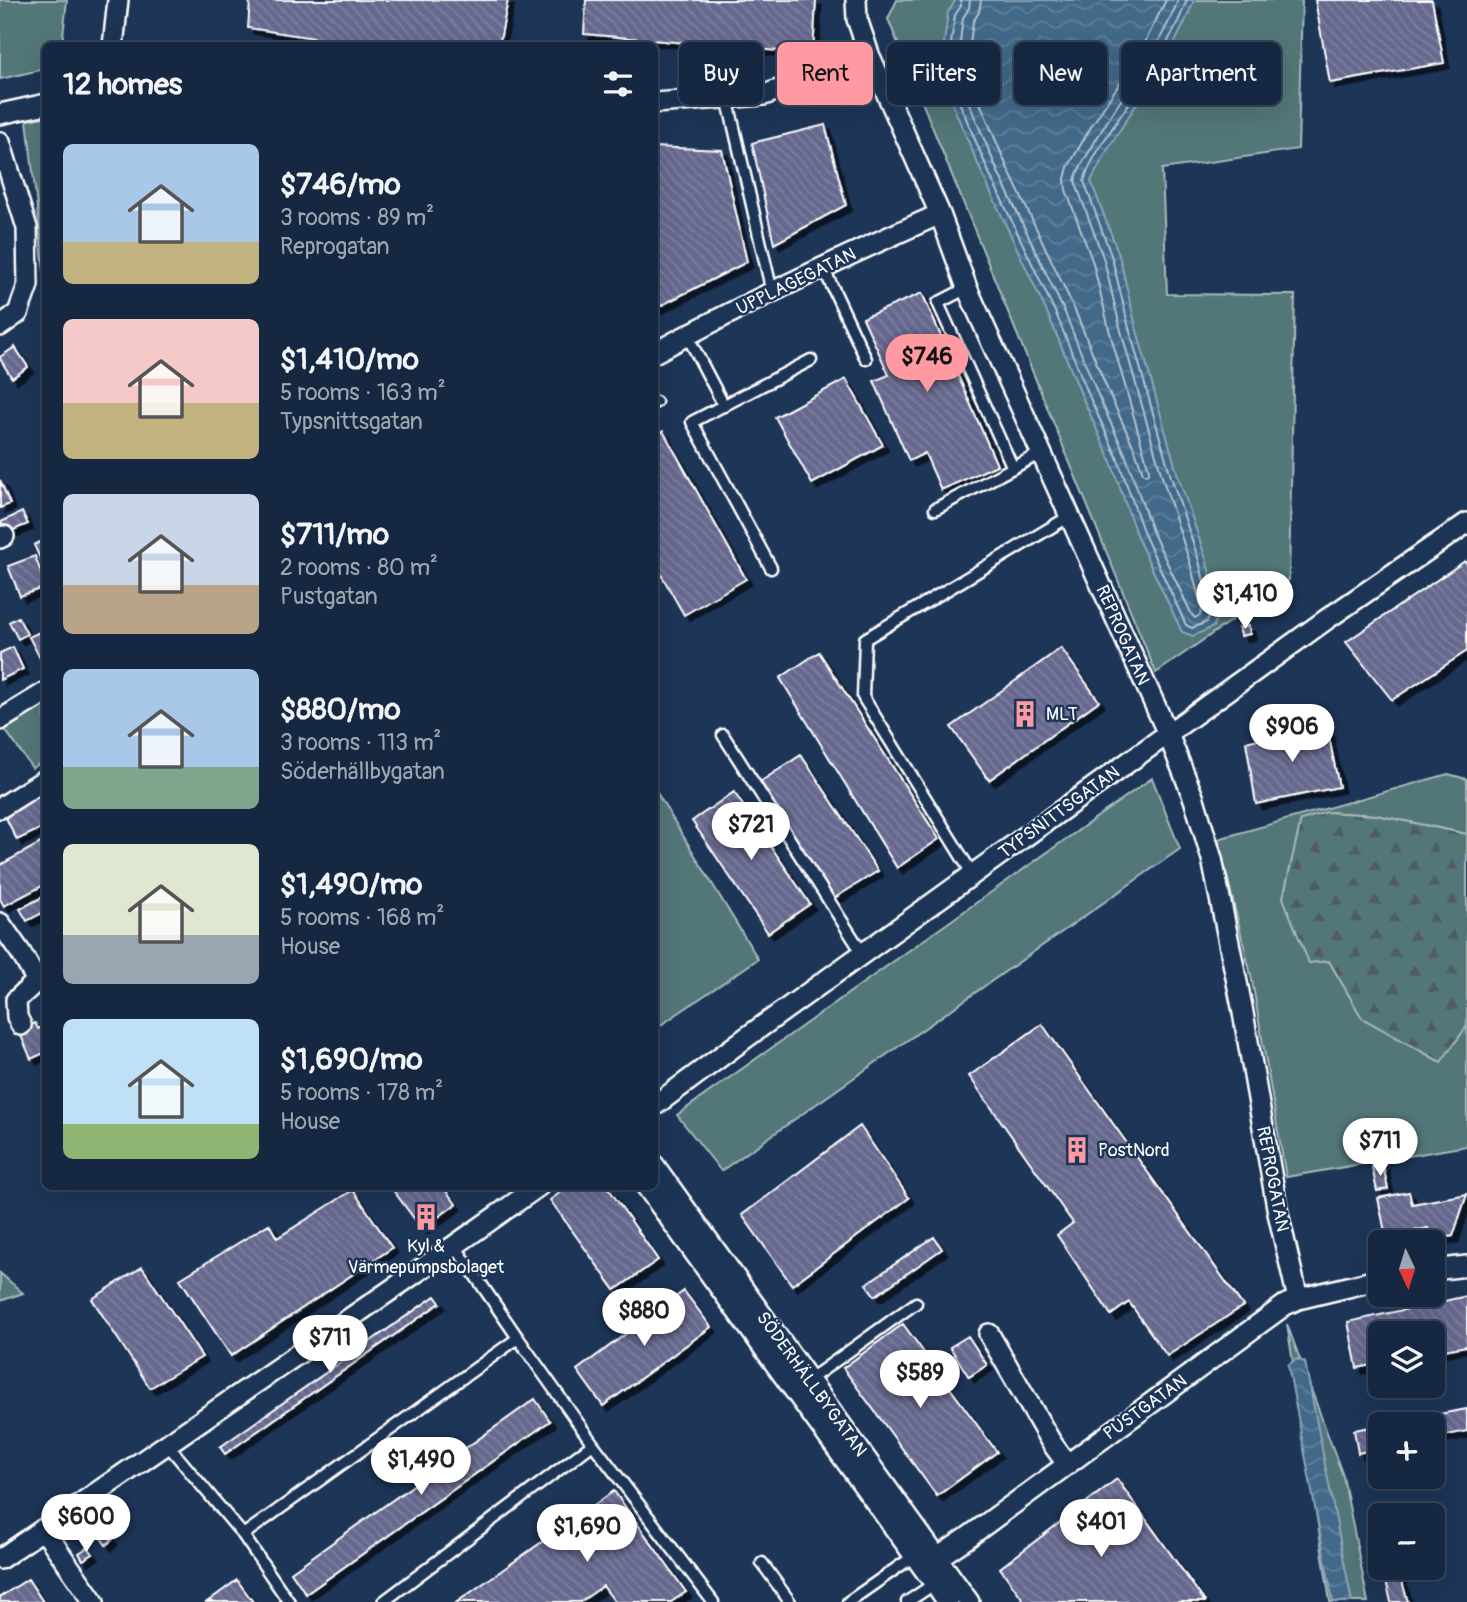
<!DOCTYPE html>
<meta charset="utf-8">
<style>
:root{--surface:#162841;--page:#1f3048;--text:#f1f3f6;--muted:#9ea6b1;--line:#35445a;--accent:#ff9aa2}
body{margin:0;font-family:Pangolin,sans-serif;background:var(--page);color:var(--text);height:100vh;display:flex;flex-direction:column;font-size:26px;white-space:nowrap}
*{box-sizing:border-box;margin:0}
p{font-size:23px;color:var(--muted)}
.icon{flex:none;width:38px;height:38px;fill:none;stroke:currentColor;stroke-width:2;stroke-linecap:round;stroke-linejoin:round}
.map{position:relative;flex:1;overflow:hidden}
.drawer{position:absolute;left:42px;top:42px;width:616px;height:1148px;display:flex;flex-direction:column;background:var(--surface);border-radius:10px;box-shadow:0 7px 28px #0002,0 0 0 2px var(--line)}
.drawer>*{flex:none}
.banner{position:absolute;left:679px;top:42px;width:665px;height:63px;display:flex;gap:14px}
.needle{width:46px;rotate:176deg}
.buttons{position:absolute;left:1368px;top:1230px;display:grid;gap:14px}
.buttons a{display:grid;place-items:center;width:77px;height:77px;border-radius:10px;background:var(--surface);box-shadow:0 7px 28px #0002,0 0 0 2px var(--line);font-size:35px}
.price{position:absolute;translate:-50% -60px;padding:0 16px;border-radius:24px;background:#fff;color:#222;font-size:23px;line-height:46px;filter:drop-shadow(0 2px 4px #0008)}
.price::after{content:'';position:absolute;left:50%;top:42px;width:21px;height:16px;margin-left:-10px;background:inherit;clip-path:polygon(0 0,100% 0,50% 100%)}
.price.on{background:var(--accent);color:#111}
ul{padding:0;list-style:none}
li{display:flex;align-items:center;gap:21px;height:175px;padding:0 21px}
li span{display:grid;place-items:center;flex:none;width:196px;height:140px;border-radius:10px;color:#555}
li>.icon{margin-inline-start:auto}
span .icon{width:84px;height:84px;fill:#fffc;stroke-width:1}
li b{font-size:30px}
h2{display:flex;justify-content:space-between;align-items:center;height:84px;padding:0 21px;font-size:30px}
.pill{padding:0 24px;border-radius:10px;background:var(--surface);box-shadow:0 7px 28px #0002,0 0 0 2px var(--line);font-size:24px;line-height:63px}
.pill.on{background:var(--accent);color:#111}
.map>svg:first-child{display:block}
.green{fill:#537678;stroke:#a9babc;stroke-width:2}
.forest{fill:url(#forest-firs);stroke:#a9babc;stroke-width:2}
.water{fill:url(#water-waves);stroke:#8ea5b8;stroke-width:2}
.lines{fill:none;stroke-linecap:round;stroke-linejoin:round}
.shore{stroke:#b3c3d0;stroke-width:2}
.building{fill:url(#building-back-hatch);stroke:#fff;stroke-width:2;filter:url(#shadow)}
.service-casing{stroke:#fff;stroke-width:15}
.minor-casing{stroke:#fff;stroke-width:24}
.service{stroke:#1d3557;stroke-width:10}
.minor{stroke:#1d3557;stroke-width:19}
.labels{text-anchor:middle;stroke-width:5;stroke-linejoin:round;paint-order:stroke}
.street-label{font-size:18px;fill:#fff;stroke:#1d3557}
.poi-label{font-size:18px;fill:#fff;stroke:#1d3557;text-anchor:start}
</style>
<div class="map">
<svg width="1467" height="1602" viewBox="0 0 1467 1602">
<defs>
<pattern id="forest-firs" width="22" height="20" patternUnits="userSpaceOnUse" patternTransform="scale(1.75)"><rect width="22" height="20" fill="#537678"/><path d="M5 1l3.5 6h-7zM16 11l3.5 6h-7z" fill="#4f5d5e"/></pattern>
<pattern id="water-waves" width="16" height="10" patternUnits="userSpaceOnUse" patternTransform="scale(1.75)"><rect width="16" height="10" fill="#426989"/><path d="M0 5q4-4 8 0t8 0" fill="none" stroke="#5e809b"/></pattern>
<pattern id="building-back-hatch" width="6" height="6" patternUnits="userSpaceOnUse" patternTransform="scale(1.75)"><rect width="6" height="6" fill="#66688e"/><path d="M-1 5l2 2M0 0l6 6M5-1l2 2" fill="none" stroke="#7d7f9f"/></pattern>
<filter id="shadow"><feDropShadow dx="5.5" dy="5.5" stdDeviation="0" flood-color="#0009"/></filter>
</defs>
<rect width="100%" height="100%" fill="#1d3557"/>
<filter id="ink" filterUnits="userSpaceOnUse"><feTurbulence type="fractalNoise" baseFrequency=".0143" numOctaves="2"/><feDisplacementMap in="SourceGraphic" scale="14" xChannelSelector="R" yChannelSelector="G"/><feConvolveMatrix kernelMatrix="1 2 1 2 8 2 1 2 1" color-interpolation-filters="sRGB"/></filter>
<g filter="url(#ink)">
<!-- green -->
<path class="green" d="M0 0H67L62 45 46 46 45 69 0 79Z
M897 0H1302L1298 149 1162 169 1167 294 1295 295 1289 580 1156 673 888 19Z
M45 117H46L45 279 27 120Z
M45 704V761L32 768 4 728Z
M1448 774 1467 779V834L1376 815 1326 812 1329 961 1363 1018 1440 1062 1467 1026V1146L1286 1177 1251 975 1218 839Z
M1152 778 1180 849 721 1171 677 1115Z
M654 788 758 959 655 1029H654Z
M0 1273 23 1293 0 1301Z
M1287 1324 1343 1476 1368 1602H1330Z"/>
<!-- forest -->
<path class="forest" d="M1326 812 1376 815 1467 834V1026L1441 1062 1362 1018 1329 961 1309 963 1283 898 1301 820Z"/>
<!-- water -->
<path class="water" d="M956 0H1194C1176 50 1143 92 1115 138 1106 152 1099 166 1091 181L1119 255 1136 327 1178 476 1206 559 1219 611 1213 627 1193 636 1182 632 1137 537 1110 459 1084 401 1050 319 984 178 953 106 943 51 948 12Z
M1296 1359 1305 1362 1352 1602H1333L1288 1365Z"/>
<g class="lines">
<!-- shore -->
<path class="shore" d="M961 0V6L955 15 950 51 960 104 990 175 1057 316 1090 398 1117 457 1144 534 1186 625 1192 628 1207 622 1211 610 1199 561 1171 477 1129 328 1112 258 1084 181C1090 160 1109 133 1122 114 1146 78 1172 41 1187 0
M970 0 969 8 963 18 959 50 968 101 998 172 1065 313 1098 395 1125 454 1152 531 1192 615 1195 618 1200 615 1202 610 1190 563 1163 480 1121 331 1104 260 1075 181C1077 169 1086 158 1092 147 1119 97 1158 54 1178 0
M981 0 979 12 973 22 969 50 978 98 1007 167 1074 308 1108 391 1135 450 1143 473 1146 475 1149 473V470L1110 333 1093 263 1066 190 1065 179 1068 167 1092 125 1139 54 1166 0"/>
</g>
<!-- building -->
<path class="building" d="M250 0H508L499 46H441L391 39 377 46H367L248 28Z
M586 0H816L813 54 584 34Z
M1315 0H1432L1444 63 1330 83Z
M825 125 846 205 774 244 752 143Z
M654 147 722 150 747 262 654 309Z
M922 293 997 465 941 490 925 453 909 461 874 381 889 375 863 318Z
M15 347 28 367 12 378 0 359V357Z
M846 379 883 445 812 484 775 417Z
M663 431 746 579 684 615 654 562V436Z
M0 480 10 504 0 508Z
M22 512 28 524 6 533 1 522Z
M46 539V566L44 567 34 545Z
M35 556 46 587 20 596 8 566Z
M1465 561 1467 564V651L1392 700 1346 642Z
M18 617 27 634 18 639 9 622Z
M1249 626 1250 634 1241 636 1239 628Z
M46 629V658L41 660 29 637Z
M13 647 23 669 0 680V653Z
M1061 648 1099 701 989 780 951 727Z
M819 652 939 839 897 868 780 678Z
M1326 722 1339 787 1256 804 1246 742Z
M801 755 878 871 833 899 757 784Z
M734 792 810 904 768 933 692 821Z
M46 793V826L17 840 4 814Z
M46 840V884L4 906 0 899V865Z
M46 895V911L27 921 20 909Z
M35 1023 38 1029 46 1025V1052L31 1059 19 1031Z
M1042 1024 1243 1306 1167 1356 1129 1302 1111 1315 1057 1235 1073 1223 969 1076Z
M860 1126 909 1198 792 1285 742 1215Z
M1383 1165 1388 1189 1377 1191 1372 1167Z
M390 1186H442L456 1204 422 1229Z
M569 1186H602L609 1189 658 1260 615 1290 550 1200Z
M353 1190 392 1248 231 1356 180 1279 269 1224 277 1238Z
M1409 1192 1412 1204 1467 1194 1453 1236 1430 1240 1428 1228 1386 1237 1378 1198Z
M934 1237 942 1249 875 1296 866 1284Z
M142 1267 202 1357 150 1388 92 1299Z
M684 1291 711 1327 603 1406 577 1370Z
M435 1296 440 1303 225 1454 220 1447Z
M1467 1296V1346L1433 1352V1334H1381V1363L1357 1368 1348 1322Z
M903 1324 997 1452 937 1496 843 1368Z
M968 1336 987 1365 969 1377 950 1347Z
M535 1399 550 1421 306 1594 291 1572Z
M1467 1409V1431L1433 1438V1424H1385Z
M1381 1425V1448L1358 1453 1354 1430Z
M1117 1479 1205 1602H1025L1000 1568Z
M614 1491 686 1592 671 1602H615L603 1586 580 1602H457Z
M104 1530 112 1540 106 1545 98 1534Z
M1381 1533V1560L1374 1535Z
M88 1547 93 1554 83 1560 79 1553Z
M1383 1568H1398L1408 1602H1391Z
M28 1579 43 1602H0V1597Z
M237 1580 253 1602H207Z"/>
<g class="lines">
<defs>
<path id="service" d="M727 97 772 292
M823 267 866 359
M967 288 938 303 1013 468
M687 335 724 406
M654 403 656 402
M935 509 1041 453
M771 568 692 422 811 360
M723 735 863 954
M973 875 863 697 865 639 1070 516
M455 1246 518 1338
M809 1380 916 1303
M167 1444 243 1535
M593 1444 713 1602
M762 1563 790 1602
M289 1602 243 1535 518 1338 593 1444 383 1602
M848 1602 917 1554
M907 1602 937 1582"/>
<path id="minor" d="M856 0 857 19 869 54 940 214 967 288 1168 734 1194 799 1212 859 1242 1007 1278 1213 1298 1299
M113 46 118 0
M654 103 764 95 840 68 869 54
M0 114 46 104
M0 142 27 228 28 285 18 313 0 326
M654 353C747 302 843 257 940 214
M0 538 4 536
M0 720 46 692
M0 808 46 779
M0 923 21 953 37 981
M21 1025 17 1017 16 1000 37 981 46 978
M654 1106 747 1037 1327 619 1467 523
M654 1165 969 1602
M646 1186 948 1602
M1433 1270 1467 1266
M989 1334 1051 1442 1067 1464
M43 1529 94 1602
M0 1559 404 1281 539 1186
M924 1567 967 1538 1285 1305 1298 1299 1381 1279"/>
</defs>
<!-- service casing -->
<use href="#service" class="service-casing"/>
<!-- minor casing -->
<use href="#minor" class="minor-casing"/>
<!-- service -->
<use href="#service" class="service"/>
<!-- minor -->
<use href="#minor" class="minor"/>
</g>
</g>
<!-- icons -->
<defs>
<symbol id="building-bare" viewBox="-9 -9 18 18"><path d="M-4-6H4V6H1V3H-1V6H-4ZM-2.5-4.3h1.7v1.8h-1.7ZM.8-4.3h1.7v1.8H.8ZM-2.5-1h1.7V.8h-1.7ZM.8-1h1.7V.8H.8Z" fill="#ff9aa2" stroke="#1d3557" stroke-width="2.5" paint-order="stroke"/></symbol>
</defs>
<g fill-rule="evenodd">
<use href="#building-bare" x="1006" y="695" width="38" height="38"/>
<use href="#building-bare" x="1058" y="1131" width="38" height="38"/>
<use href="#building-bare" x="407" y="1198" width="38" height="38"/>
</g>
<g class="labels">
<!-- street labels -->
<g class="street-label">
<text transform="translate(796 281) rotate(-26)" y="6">UPPLAGEGATAN</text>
<text transform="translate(1123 635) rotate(66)" y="6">REPROGATAN</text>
<text transform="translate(1059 812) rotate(-36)" y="6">TYPSNITTSGATAN</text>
<text transform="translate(1273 1179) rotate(79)" y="6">REPROGATAN</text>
<text transform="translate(812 1384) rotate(54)" y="6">SÖDERHÄLLBYGATAN</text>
<text transform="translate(1145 1407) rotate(-36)" y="6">PUSTGATAN</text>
</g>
<!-- poi labels -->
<g class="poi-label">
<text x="1046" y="720">MLT</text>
<text x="1098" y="1156">PostNord</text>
<text x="426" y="1252" text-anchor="middle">Kyl &amp;<tspan x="426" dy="21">Värmepumpsbolaget</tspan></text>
</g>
</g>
</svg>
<div class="buttons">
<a><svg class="needle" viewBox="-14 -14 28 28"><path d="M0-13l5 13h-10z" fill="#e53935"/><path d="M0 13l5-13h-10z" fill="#9ea6b1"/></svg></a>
<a><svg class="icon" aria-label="layers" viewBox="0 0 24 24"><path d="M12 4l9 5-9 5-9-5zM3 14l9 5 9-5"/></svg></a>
<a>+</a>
<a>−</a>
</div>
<b class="price on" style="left:927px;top:394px">$746</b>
<b class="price" style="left:1245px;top:631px">$1,410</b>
<b class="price" style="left:1292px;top:764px">$906</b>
<b class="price" style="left:751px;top:862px">$721</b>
<b class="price" style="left:1380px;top:1178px">$711</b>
<b class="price" style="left:644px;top:1348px">$880</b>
<b class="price" style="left:330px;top:1375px">$711</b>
<b class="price" style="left:920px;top:1410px">$589</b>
<b class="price" style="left:421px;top:1497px">$1,490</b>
<b class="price" style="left:86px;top:1554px">$600</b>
<b class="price" style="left:1101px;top:1559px">$401</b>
<b class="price" style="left:587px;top:1564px">$1,690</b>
<div class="banner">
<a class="pill">Buy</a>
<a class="pill on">Rent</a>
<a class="pill">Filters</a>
<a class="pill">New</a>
<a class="pill">Apartment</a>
</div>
<section class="drawer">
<h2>12 homes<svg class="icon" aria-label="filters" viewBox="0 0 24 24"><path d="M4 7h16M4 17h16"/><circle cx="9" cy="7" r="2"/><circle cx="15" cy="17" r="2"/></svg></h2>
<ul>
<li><span style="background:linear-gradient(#a9c7e8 70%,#c2b280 0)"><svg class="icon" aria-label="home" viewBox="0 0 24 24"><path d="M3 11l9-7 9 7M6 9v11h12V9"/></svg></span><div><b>$746/mo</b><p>3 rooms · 89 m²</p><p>Reprogatan</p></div></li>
<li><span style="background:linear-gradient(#f6c9c9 60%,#c2b280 0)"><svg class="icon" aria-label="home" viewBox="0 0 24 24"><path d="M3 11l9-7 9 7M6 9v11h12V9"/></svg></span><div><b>$1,410/mo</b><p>5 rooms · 163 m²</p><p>Typsnittsgatan</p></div></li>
<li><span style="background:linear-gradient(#c9d6e8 65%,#b9a48a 0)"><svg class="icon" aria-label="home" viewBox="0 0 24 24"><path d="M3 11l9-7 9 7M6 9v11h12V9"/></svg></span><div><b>$711/mo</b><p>2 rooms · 80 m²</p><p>Pustgatan</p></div></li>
<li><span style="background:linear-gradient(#a9c7e8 70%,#7fa58c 0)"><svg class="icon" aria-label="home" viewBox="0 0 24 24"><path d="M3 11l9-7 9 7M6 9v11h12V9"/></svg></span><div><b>$880/mo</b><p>3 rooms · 113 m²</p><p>Söderhällbygatan</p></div></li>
<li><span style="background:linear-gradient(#dfe7d0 65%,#9aa5b1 0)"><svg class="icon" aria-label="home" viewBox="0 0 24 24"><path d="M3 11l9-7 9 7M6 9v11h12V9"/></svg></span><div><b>$1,490/mo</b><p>5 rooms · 168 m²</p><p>House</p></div></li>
<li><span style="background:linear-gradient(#bfe0f5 75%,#8fb573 0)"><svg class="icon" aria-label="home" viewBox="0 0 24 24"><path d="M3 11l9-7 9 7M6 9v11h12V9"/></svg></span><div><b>$1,690/mo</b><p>5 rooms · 178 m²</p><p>House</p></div></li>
</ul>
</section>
</div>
